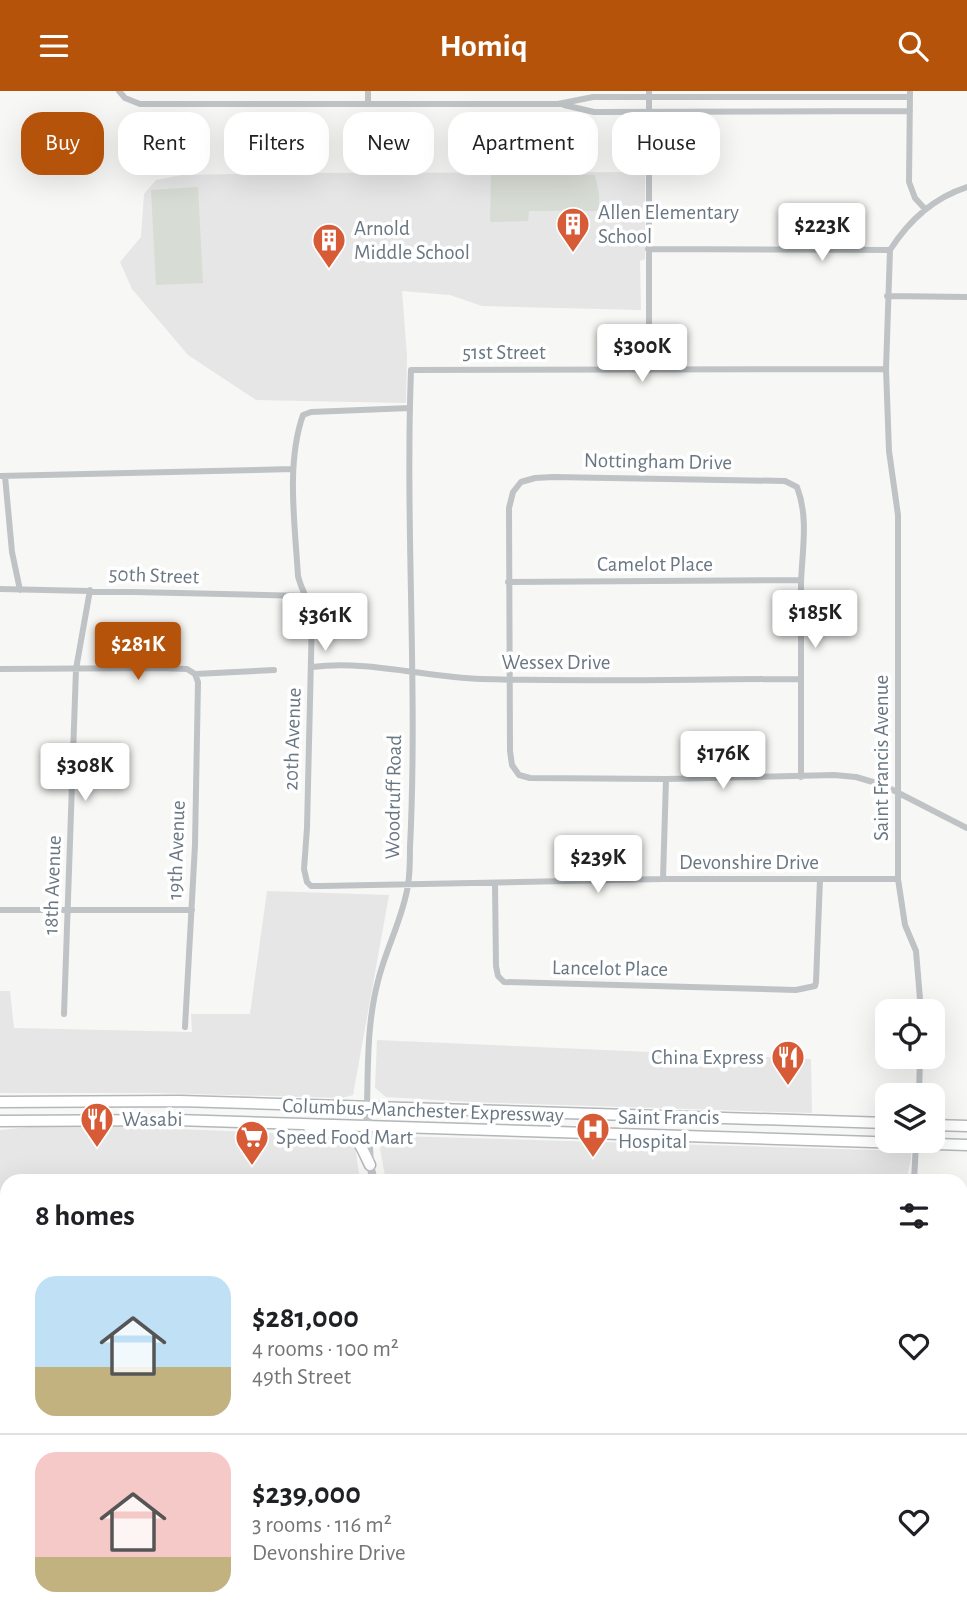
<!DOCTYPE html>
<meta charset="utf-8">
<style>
:root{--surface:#fff;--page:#f6f6f6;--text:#202124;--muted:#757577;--line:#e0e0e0;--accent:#b45309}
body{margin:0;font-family:"Alegreya Sans",sans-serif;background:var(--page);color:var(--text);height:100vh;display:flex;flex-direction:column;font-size:26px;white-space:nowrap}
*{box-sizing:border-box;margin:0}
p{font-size:23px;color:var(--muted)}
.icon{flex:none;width:38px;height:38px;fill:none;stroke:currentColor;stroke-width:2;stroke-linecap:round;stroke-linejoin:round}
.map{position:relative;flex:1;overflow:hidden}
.drawer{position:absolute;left:0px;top:1083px;width:968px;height:450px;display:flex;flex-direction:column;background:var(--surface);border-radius:21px 21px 0 0;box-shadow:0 7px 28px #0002}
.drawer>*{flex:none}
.hud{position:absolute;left:21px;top:21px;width:926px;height:63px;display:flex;gap:14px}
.buttons{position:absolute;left:875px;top:908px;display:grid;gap:14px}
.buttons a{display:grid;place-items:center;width:70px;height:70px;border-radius:14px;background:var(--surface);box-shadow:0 7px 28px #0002;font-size:35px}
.price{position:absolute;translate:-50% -60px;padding:0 16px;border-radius:7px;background:#fff;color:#222;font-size:23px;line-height:46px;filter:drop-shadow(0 2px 4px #0008)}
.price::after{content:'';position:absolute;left:50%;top:42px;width:21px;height:16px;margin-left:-10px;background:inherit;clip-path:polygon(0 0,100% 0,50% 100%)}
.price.on{background:var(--accent);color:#fff}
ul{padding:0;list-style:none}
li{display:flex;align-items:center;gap:21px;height:175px;padding:0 35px}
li+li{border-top:2px solid var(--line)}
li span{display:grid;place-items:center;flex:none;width:196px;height:140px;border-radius:21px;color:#555}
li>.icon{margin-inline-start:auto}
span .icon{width:84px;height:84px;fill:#fffc;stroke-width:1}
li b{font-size:30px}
h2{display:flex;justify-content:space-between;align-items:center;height:84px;padding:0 35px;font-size:30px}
.tag{padding:0 24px;border-radius:21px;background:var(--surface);box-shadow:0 7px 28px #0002;font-size:24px;line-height:63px}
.tag.on{background:var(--accent);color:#fff}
header{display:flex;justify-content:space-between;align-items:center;height:91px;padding:0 35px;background:var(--accent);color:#fff;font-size:32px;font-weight:700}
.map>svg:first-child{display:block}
.built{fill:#e5e6e5}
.green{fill:#d7dcd4}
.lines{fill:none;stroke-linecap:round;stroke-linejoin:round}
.primary-casing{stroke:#b2b7ba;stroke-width:13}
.minor{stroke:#bfc3c6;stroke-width:6}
.tertiary{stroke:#bfc3c6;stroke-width:8}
.primary{stroke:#fff;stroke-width:10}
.labels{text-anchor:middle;stroke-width:7;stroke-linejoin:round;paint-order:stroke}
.poi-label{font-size:21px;fill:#697783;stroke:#fff;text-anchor:start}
.street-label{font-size:21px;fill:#697783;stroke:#fff}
</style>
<header><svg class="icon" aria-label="menu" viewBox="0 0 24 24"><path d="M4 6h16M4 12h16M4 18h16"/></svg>Homiq<svg class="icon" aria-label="search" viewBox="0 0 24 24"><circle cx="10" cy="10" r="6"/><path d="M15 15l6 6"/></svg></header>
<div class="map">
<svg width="967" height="1532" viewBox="0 0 967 1532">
<rect width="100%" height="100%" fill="#f7f7f5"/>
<!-- built -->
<path class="built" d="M645 81V168L640 170 641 219 482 215 450 204 402 200 407 265 406 312 256 309 188 264 132 198 120 171 141 146 144 103 156 89 182 84 294 82Z
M267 800 389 804 353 1004 342 1007 157 1002H0V900H10L14 937 192 941 191 923H250Z
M377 949 811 968 812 1022 472 1011 386 1006 375 997Z
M39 1035H105L344 1045 355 1054 360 1090H7V1146H0V1039Z
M396 1045 911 1060V1068L906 1090H386L380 1058 385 1048Z"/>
<!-- green -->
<path class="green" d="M491 83 595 84 599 103V120H529L528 130 490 131Z
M198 96 203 192 156 194 151 99Z"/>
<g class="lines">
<defs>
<path id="primary" d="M0 1011 180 1010 887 1032
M0 1030 176 1029 967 1054
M933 1034 967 1035
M309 1037C322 1046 346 1034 357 1049 362 1056 366 1066 370 1074"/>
</defs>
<!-- primary casing -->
<use href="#primary" class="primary-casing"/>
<!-- minor -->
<path class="minor" d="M119 0 125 7 140 13H558L593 6H910
M649 0V279
M910 0 909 91 915 107 925 118
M368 13V0
M564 14 594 21 910 20
M648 158 890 159C909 129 933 107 967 96
M890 159 886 278 889 360 898 424V788L905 834 916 860 921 920
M887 205 967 206
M410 317 311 321 303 324C286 372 295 434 298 485 301 499 310 510 312 525L307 737 304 778 307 791 311 795H322L663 788H898
M0 385 293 378
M5 385 12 461 20 499
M508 491 801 489
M0 498 306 505
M312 576C368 569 425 586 481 588 588 591 695 588 801 588
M0 578 161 577 187 578 195 583 274 579
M801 686C801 621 801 557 801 492 802 460 809 427 797 396L785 390 553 386 535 387 521 391 513 401 509 417 510 660 512 674 519 684 530 687 666 688 834 684 856 686 883 694 967 737
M663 788 666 688
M495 793 496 875 498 885 504 891 796 899 815 895 816 891 820 788
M0 819H192
M64 923 76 578 90 499
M185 936 195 754 198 591 195 583
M919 1004 920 966
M367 1016C368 974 367 932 378 890 386 857 403 827 408 794 410 782 410 769 410 756 418 597 405 438 411 279L886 278
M914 1090 916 1052
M0 1151H7
M961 1219 967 1212
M0 1252H7
M0 1350H7
M0 1449H7
M961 1476 967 1471
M118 1526 119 1532
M283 1526 284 1532
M719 1526 727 1532
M254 1532 266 1526
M514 1532 530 1527
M749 1532 752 1526
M874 1532 885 1526"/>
<!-- tertiary -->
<path class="tertiary" d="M367 1017 370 1074 374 1090
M530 1526 531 1532"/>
<!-- primary -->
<use href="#primary" class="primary"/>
</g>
<!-- icons -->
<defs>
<symbol id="building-pin" viewBox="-11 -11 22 30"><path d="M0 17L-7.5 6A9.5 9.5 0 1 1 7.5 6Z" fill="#d65b36" stroke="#fff"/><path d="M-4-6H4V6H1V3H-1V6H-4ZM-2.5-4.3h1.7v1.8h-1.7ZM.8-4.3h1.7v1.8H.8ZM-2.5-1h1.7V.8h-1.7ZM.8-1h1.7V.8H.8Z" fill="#fff"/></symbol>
<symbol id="restaurant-pin" viewBox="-11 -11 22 30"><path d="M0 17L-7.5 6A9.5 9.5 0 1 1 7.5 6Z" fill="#d65b36" stroke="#fff"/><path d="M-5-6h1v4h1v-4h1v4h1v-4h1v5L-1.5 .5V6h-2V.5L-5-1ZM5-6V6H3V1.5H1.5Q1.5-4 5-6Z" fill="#fff"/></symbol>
<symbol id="hospital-pin" viewBox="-11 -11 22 30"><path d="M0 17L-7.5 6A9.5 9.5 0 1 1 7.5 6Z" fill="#d65b36" stroke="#fff"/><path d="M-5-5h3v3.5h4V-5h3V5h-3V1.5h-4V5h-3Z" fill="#fff"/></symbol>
<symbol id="supermarket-pin" viewBox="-11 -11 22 30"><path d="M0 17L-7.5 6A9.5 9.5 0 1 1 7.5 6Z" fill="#d65b36" stroke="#fff"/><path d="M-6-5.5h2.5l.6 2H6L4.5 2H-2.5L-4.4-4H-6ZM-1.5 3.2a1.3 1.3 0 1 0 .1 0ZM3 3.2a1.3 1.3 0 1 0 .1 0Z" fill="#fff"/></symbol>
</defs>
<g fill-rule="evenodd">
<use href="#building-pin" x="554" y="114" width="38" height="52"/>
<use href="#building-pin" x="310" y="130" width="38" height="52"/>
<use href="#restaurant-pin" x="769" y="947" width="38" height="52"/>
<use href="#restaurant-pin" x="78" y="1009" width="38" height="52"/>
<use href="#hospital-pin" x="574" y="1019" width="38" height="52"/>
<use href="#supermarket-pin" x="233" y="1027" width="38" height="52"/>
</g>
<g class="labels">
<!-- poi labels -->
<g class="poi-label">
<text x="598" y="128">Allen Elementary<tspan x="598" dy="24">School</tspan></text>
<text x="354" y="144">Arnold<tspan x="354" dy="24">Middle School</tspan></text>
<text x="764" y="973" text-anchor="end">China Express</text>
<text x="618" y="1033">Saint Francis<tspan x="618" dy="24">Hospital</tspan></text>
<text x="122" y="1035">Wasabi</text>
<text x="276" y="1053">Speed Food Mart</text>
</g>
<!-- street labels -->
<g class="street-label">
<text x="504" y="268">51st Street</text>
<text transform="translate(658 370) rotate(1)" y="7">Nottingham Drive</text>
<text x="655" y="480">Camelot Place</text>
<text transform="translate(154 484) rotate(2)" y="7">50th Street</text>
<text x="556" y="578">Wessex Drive</text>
<text transform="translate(292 648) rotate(-88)" y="7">20th Avenue</text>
<text transform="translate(881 667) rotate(-90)" y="7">Saint Francis Avenue</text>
<text transform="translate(393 706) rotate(-89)" y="7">Woodruff Road</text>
<text transform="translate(176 759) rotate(-88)" y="7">19th Avenue</text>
<text x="749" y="778">Devonshire Drive</text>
<text transform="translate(52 794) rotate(-88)" y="7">18th Avenue</text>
<text transform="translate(610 877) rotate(1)" y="7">Lancelot Place</text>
<text transform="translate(423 1019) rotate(2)" y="7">Columbus-Manchester Expressway</text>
</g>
</g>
</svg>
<div class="buttons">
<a><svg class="icon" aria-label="locate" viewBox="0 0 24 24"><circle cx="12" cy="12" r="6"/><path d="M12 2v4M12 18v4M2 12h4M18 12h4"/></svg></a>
<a><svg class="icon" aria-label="layers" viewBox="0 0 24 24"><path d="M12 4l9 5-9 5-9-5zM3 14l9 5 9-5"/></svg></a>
</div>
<b class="price" style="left:822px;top:172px">$223K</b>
<b class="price" style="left:642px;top:293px">$300K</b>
<b class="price" style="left:815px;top:559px">$185K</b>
<b class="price" style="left:325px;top:562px">$361K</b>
<b class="price on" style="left:138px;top:591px">$281K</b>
<b class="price" style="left:723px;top:700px">$176K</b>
<b class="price" style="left:85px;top:712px">$308K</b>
<b class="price" style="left:598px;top:804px">$239K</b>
<div class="hud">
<a class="tag on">Buy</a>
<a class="tag">Rent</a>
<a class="tag">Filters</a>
<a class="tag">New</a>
<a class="tag">Apartment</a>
<a class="tag">House</a>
</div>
<section class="drawer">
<h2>8 homes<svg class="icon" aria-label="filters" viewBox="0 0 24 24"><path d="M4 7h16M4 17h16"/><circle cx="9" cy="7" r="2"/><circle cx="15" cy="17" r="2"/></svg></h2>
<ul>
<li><span style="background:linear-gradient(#bfe0f5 65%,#c2b280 0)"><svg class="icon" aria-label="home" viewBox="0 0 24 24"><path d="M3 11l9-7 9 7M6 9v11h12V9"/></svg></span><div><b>$281,000</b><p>4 rooms · 100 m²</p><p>49th Street</p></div><svg class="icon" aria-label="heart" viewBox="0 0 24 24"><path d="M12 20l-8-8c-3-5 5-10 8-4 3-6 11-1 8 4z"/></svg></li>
<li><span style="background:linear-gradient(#f6c9c9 75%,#c2b280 0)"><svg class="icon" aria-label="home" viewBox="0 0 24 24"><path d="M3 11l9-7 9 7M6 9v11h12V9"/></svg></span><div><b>$239,000</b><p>3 rooms · 116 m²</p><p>Devonshire Drive</p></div><svg class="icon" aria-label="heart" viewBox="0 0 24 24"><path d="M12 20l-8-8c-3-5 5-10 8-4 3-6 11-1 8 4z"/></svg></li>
</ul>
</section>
</div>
